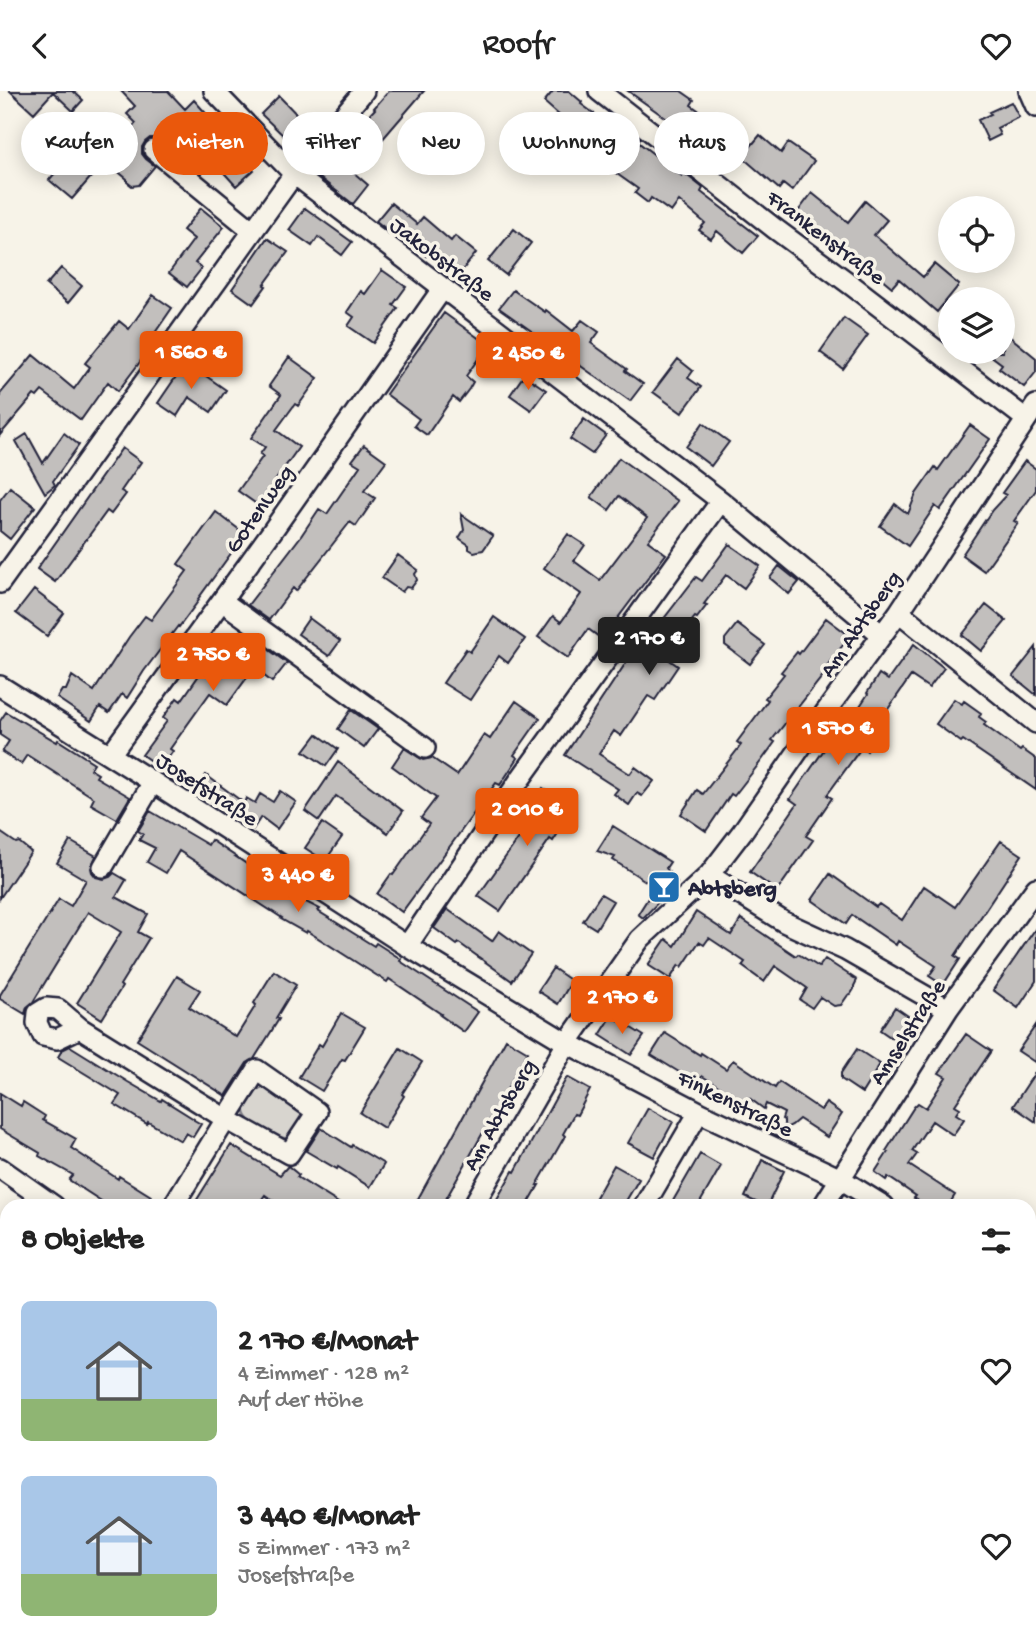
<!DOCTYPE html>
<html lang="de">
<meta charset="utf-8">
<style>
:root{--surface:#fff;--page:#f6f6f6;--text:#222;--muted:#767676;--accent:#ea580c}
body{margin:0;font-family:"Gochi Hand",sans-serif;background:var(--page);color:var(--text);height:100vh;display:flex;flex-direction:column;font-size:26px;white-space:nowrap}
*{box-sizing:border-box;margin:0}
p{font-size:23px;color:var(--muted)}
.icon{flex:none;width:38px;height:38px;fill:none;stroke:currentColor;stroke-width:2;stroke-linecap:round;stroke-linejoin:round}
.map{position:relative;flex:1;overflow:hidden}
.sheet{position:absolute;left:0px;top:1108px;width:1036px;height:450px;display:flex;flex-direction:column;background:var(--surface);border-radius:21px 21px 0 0;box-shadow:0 4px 18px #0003}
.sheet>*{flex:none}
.banner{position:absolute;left:21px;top:21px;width:994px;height:63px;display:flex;gap:14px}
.buttons{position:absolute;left:938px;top:105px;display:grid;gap:14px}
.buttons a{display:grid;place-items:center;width:77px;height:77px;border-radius:50%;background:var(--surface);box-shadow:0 4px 18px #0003;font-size:35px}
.price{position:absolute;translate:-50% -60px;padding:0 16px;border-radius:7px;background:var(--accent);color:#fff;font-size:23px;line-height:46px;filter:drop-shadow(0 2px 4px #0008)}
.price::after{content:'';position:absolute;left:50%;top:42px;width:21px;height:16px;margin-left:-10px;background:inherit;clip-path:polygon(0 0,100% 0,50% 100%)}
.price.current{background:#222;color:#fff}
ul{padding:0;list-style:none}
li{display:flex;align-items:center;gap:21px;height:175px;padding:0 21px}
li span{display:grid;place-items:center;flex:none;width:196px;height:140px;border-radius:10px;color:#555}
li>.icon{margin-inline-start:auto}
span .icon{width:84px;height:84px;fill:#fffc;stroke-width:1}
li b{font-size:30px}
h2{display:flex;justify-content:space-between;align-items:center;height:84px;padding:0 21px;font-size:30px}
.chip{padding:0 24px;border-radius:32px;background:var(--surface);box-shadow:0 4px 18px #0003;font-size:24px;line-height:63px}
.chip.current{background:var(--accent);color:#fff}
header{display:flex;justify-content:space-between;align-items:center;height:91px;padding:0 21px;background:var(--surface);font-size:32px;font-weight:600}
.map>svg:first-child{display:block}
.green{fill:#d8d5cf;stroke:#7d7c85;stroke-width:2}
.building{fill:#c2bfbd;stroke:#22223b;stroke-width:2}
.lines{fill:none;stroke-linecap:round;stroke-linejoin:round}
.minor-casing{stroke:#22223b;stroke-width:24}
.minor{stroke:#f7f3e8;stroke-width:19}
.labels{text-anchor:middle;stroke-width:7;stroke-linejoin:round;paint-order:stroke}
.street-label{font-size:23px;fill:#22223b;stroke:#f7f3e8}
.poi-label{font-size:23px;font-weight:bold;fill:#22223b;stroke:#f7f3e8;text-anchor:start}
</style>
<header><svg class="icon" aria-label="back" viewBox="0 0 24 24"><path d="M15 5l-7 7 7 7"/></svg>Roofr<svg class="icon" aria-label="heart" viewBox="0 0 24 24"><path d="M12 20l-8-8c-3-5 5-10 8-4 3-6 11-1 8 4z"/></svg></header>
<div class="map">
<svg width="1036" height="1557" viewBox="0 0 1036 1557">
<rect width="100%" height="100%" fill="#f7f3e8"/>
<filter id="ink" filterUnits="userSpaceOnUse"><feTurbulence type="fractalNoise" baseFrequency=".0143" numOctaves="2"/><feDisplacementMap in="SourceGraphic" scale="14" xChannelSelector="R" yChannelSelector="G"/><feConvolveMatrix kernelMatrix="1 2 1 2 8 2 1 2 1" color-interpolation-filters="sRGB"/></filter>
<g filter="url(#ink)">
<!-- green -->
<path class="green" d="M263 997C277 998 309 1015 301 1033 299 1037 293 1042 290 1047 278 1048 257 1038 249 1028 238 1016 251 1001 263 997Z"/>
<!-- building -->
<path class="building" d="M10 0H73L83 9 73 20 53 1 34 22Z
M121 0H168L185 18 194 9 220 38 219 40 254 79 236 95 187 41 170 57 157 47H150L145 51 142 56V63L146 68 155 75 139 94 132 95 127 91V88L115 78 126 64 119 59 127 49 124 46 136 32 127 23 135 15Z
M389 0H424L381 50 382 51 353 81 368 94 353 113 316 84 348 46 375 18 374 17Z
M553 0H569L582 11 581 13 618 40 622 34 640 48 638 51 682 85 684 82 703 97 701 101 758 145 743 162 717 140 711 148 699 139 705 132 679 110 671 121 651 107 648 112 635 102 638 98 593 66 591 68 569 52 577 40 544 11Z
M628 0H681L694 9 691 14 701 21 698 25 728 46 711 72 698 62 699 60 692 55 694 51 665 31 667 28Z
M279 5 305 32 288 49 261 23Z
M1011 11 1019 26 997 37 1000 44 988 50 978 29 991 23 989 21Z
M760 44 781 62 788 52 814 70 792 100 783 93 779 98 742 66Z
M68 67 91 86 72 108 49 89Z
M812 102 848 131 865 110 887 129 874 144 923 186 934 173 959 194 937 221 899 188 892 196 856 166 853 169 818 140 814 144 793 127Z
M391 112 417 133 423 126 451 150 455 145 476 162 460 182 431 159 426 165 398 142 395 145 376 130Z
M201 117 224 136 195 172 202 177 187 196 169 182 194 148 183 139Z
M305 117 352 151 342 164 318 146 312 155 289 139Z
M514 138 531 152 506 184 488 170Z
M267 147 288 161 264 194 266 195 253 213 232 198Z
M61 177 82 195 68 212 46 194Z
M382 179 406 196 393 214 398 217 373 252 348 235 354 226 347 221 361 200 365 203Z
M513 199 545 221 546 219 573 240 582 229 599 241 591 252 627 278 625 280 643 293 630 310 499 217Z
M153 204 172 217 148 252 152 255 118 300 108 291 81 329 42 300 37 306 34 304 0 344V303L33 264 74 298 90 276 85 272 119 230 129 238Z
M444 222 488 254 466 285 473 291 469 298 459 311 453 306 427 344 414 335 419 328 386 303Z
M844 227 868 244 843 278 820 261Z
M1003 240 1036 267V281L1024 296 999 277 1002 273 986 261H1003Z
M289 266 318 287 298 315 295 313 276 339 299 356 258 414 238 400 263 365 260 363 265 356 251 347 281 304 269 295Z
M678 268 693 280 688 287 701 296 682 322 653 301Z
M186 271 226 299 211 321 189 306 177 325 158 312Z
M524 284 546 299 531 319 510 304Z
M584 328 606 344 592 363 570 348Z
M703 332 729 351 711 375 686 356Z
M970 334 990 348 940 419 935 415 908 455 880 435 895 413 908 423 916 403 935 376 938 379Z
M64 342 79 354 53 390 55 394 45 402 16 350 27 343 43 372Z
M364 354 386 370 364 400 375 407 356 435 350 431 296 500 293 497 269 529 248 514 301 445 319 418 327 423 360 375 352 370Z
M122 357 141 371 121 400 126 403 111 423 107 420 55 491 37 478Z
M619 367 678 410 648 450 666 463 602 548 588 538 568 567 538 546 553 525 561 531 581 503 544 477 568 443 585 454 574 470 600 489 647 427 619 405 609 419 591 406Z
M1025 370 1036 378V399L1014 430 1018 432 984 480 962 464 992 419 1006 404 1002 402Z
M10 396 35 416 10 448 0 440V409Z
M216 421 245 443 198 508 199 509 179 536 178 535 144 580 127 607 122 603 109 622 100 616 91 630 57 607 62 599H66L72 585 94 600 129 546 145 525 151 529 187 480 178 473Z
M461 423 493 445 483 459 474 461 469 458V454L459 447 464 439Z
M729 453 760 475 744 497 726 484 704 513 707 514 697 527 695 526 664 565 678 575 655 609 648 605 621 645 614 640 599 663 630 683 635 676 654 690 642 705 637 702 629 714 614 703 618 698 565 664 641 549 645 552 696 486 702 490Z
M398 464 418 479 415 483 417 489 411 497 406 496 402 501 382 487Z
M779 475 799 491 789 503 770 487Z
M34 499 64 522 47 545 16 522Z
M986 514 1006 530 981 560 962 544Z
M494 526 525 548 508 572 499 565 470 609 443 592 466 558 470 561Z
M309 527 340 550 329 565 298 543Z
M826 527 850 545 823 580 825 582 772 649 775 651 762 669 734 705 731 703 706 740 681 723 697 699 703 703 741 654 737 651 768 609 765 607 784 583 781 581 797 561 799 563Z
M737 533 765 554 750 573 725 554V548Z
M250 545 287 572 272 591 254 577 227 614 210 602 170 658 173 660 161 677 142 664 167 630 163 627 177 607 181 610 211 567 226 578Z
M914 553 944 577 929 597 911 585 877 634 882 638 867 660 862 656 827 704 832 707 806 745 813 749 777 800 750 781 797 713 790 708 828 653 831 655 849 629 850 630 868 603 867 602 879 583 888 589Z
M1036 556V604L1013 585Z
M954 608 962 613 964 610 981 622 979 626 986 631 984 634 1020 660 1022 658 1036 668V699L963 649 961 651 936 633Z
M516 610 540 627 514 664 518 667 500 694 496 692 402 821 377 803 391 783 393 784 429 733 421 727 436 707 392 675 404 657 423 669 432 667 457 684 484 644 490 648Z
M351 619 378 638 364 657 338 638Z
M6 621 57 651 58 649 94 672 90 678 98 683 96 686 130 706 117 728 91 713 94 707 27 664 21 673 2 661 9 650 0 644V630Z
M317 643 338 658 326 675 304 660Z
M338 671 403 720 388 742 336 705 319 730 305 720Z
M206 684 244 712 246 707 255 712 260 703 273 711 280 700 296 711 277 738 261 726 253 738 195 699Z
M543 697 574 717 553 750 550 748 500 820 478 805 528 734 524 731 537 711 535 710Z
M150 720 208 754 211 749 294 805 320 818 318 820 374 855 376 852 401 868 400 870 478 921 464 941 440 924 441 923 389 888 387 891 307 840 306 842 281 828 282 827 179 760 166 782 147 771 155 757 139 749 143 743 138 740Z
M322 732 342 746 325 770 305 757Z
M613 735 670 771 666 777 677 792 643 827 638 823 655 796 613 769 615 766 597 760Z
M0 741 16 752 19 751 31 761 0 807Z
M70 750 96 765 91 777 92 781 96 786 104 788 110 786 114 782 126 789 116 806 148 823 138 841 149 847 120 894 122 896 102 928 77 912 121 841 88 821 33 911 27 916 25 923 0 908V904L59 808 71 815 86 789 57 772Z
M1001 750 1022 764 955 865 960 868 943 894 929 885 936 875 898 850 896 854 852 824 846 833 812 809 830 783 876 816 879 813 902 829 924 795 955 816Z
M601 803 613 810 596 838 583 830Z
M447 818 492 850 499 840 531 863 512 890 459 852 457 854 434 837Z
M696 821 731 844 741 828 796 865 798 863 819 876 825 868 857 889 854 895V898L851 903 848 904 841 914 834 915 820 906 812 917 800 909 807 897 775 875 764 891 742 875 745 871 709 847 704 854 699 851 682 876 679 874 670 888 648 874 666 848 675 855Z
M1036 837V890L1018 917 993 899Z
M553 877 572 890 558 913 538 900Z
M274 880 296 894 276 927 279 928 254 968 247 972 226 1005 137 949 177 885 200 899 189 916 236 946 256 914 254 912Z
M895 916 911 927 896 950 880 939Z
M341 922 365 936 345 969 342 968 322 1000 299 986 319 953 322 955Z
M612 925 644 945 631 964 600 944Z
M1036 934V972L1018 960Z
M665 942 700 964 701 962 726 978 733 969 775 997 779 991 821 1019 826 1012 842 1023 827 1046 799 1028 792 1034 784 1038V1029L782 1028 784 1022 766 1013 764 1018 749 1007 746 1012 702 985 697 992 651 964Z
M966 943 991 960 955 1014 960 1017 956 1023 964 1028 953 1044 932 1030 912 1060 917 1063 909 1074 955 1104 948 1115H927L914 1107 916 1105 888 1086 886 1089 875 1081 888 1061 886 1060 914 1016 918 1012 926 1017 946 986 939 982Z
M506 948 528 961 442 1115H414Z
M70 955 128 991 161 1010 162 1008 194 1028V1029L201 1033 193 1046 186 1042 181 1050 148 1031 147 1033 114 1013 120 1004 58 966 62 959Z
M400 957 422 971 402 1003 404 1005 384 1037 360 1022Z
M857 958 880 973 862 1002 841 988V982Z
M1036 980V1031L1013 1015Z
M567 986 590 999 577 1024 574 1023 563 1043 565 1045 537 1094H539L527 1115H493L513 1080 515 1081Z
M0 1002 21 1015 23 1011 45 1025 43 1029 76 1048 71 1057 118 1088 119 1085 151 1105 144 1115H109L69 1089 73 1084 39 1065 40 1062 0 1038Z
M648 1017 673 1031 654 1066 628 1052Z
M321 1037 351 1056 352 1054 384 1073 370 1096 338 1076 337 1078 306 1060Z
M231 1054 280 1084 288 1075 299 1084 297 1086 343 1115H281L265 1104 257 1115H193Z
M700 1063 721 1075 698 1115H670Z
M762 1069 784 1080 767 1115H764L745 1106Z
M614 1074 639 1088 623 1115H607L595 1108Z"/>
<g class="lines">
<defs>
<path id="minor" d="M214 0 294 83 721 410 882 544
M599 0 774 137 854 196 1026 328
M1029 0 1036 16
M154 59 253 140
M0 492 294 83 364 0
M222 510 425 657
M899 521 1036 632
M0 595 153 691 407 855 567 952 699 1021 839 1087 884 1115
M110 664 273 439 443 197
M103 776 153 691
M709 784 784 831 845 859 948 918
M407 855 521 687 721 410
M80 937 57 948 43 945 37 932 38 922 46 917 58 918 80 937 226 1028 173 1115
M257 979 317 1021 289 1063 226 1028Z
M0 1077 54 1115
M473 1115 567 952 640 848 709 784 742 741 816 634 899 521 1036 314
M644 1115 699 1021
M823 1115 948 918 1036 797
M1029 1205 1036 1210
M1029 1386 1036 1374
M0 1485 7 1469
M605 1550 613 1557
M275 1557 277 1550
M575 1557 577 1550"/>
</defs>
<!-- minor casing -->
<use href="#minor" class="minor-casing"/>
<!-- minor -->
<use href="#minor" class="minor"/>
</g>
</g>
<!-- icons -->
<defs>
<symbol id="bar-square" viewBox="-11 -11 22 22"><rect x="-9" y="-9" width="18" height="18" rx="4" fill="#1f6fb2" stroke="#f7f3e8"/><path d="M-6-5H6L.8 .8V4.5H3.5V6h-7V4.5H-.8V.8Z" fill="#fff"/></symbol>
</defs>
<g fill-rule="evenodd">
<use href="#bar-square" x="645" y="777" width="38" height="38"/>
</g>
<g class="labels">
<!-- street labels -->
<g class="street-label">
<text transform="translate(827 145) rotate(37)" y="8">Frankenstraße</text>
<text transform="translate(443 167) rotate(37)" y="8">Jakobstraße</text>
<text transform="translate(258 417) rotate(-55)" y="8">Gotenweg</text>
<text transform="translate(859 532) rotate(-55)" y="8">Am Abtsberg</text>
<text transform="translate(208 697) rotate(33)" y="8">Josefstraße</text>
<text transform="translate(906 940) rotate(-57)" y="8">Amselstraße</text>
<text transform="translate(736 1011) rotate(26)" y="8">Finkenstraße</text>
<text transform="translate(498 1023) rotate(-60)" y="8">Am Abtsberg</text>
</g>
<!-- poi labels -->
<g class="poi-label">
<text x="688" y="804">Abtsberg</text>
</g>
</g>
</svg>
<div class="buttons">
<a><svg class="icon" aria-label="locate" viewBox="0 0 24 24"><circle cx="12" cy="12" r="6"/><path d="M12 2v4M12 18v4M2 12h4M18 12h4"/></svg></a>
<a><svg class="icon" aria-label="layers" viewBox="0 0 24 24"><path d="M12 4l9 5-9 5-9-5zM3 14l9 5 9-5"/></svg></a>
</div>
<b class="price" style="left:191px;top:300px">1 560 €</b>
<b class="price" style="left:528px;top:301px">2 450 €</b>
<b class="price current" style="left:649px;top:586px">2 170 €</b>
<b class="price" style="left:213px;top:602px">2 750 €</b>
<b class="price" style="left:838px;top:676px">1 570 €</b>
<b class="price" style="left:527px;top:757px">2 010 €</b>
<b class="price" style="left:298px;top:823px">3 440 €</b>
<b class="price" style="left:622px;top:945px">2 170 €</b>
<div class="banner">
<a class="chip">Kaufen</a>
<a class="chip current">Mieten</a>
<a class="chip">Filter</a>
<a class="chip">Neu</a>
<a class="chip">Wohnung</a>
<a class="chip">Haus</a>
</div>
<section class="sheet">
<h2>8 Objekte<svg class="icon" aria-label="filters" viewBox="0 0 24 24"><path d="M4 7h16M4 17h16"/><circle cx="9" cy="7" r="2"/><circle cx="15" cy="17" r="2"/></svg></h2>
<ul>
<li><span style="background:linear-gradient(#a9c7e8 70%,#8fb573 0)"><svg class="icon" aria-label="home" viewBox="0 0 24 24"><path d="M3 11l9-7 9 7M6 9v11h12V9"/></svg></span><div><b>2 170 €/Monat</b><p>4 Zimmer · 128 m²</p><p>Auf der Höhe</p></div><svg class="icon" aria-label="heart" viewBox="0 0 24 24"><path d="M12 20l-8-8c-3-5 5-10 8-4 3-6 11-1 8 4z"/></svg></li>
<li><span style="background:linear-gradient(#a9c7e8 70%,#8fb573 0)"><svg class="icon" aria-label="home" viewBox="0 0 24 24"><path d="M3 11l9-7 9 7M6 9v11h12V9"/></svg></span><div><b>3 440 €/Monat</b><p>5 Zimmer · 173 m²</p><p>Josefstraße</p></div><svg class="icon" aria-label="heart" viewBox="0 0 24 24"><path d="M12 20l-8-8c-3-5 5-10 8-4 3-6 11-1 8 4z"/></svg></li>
</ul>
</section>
</div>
